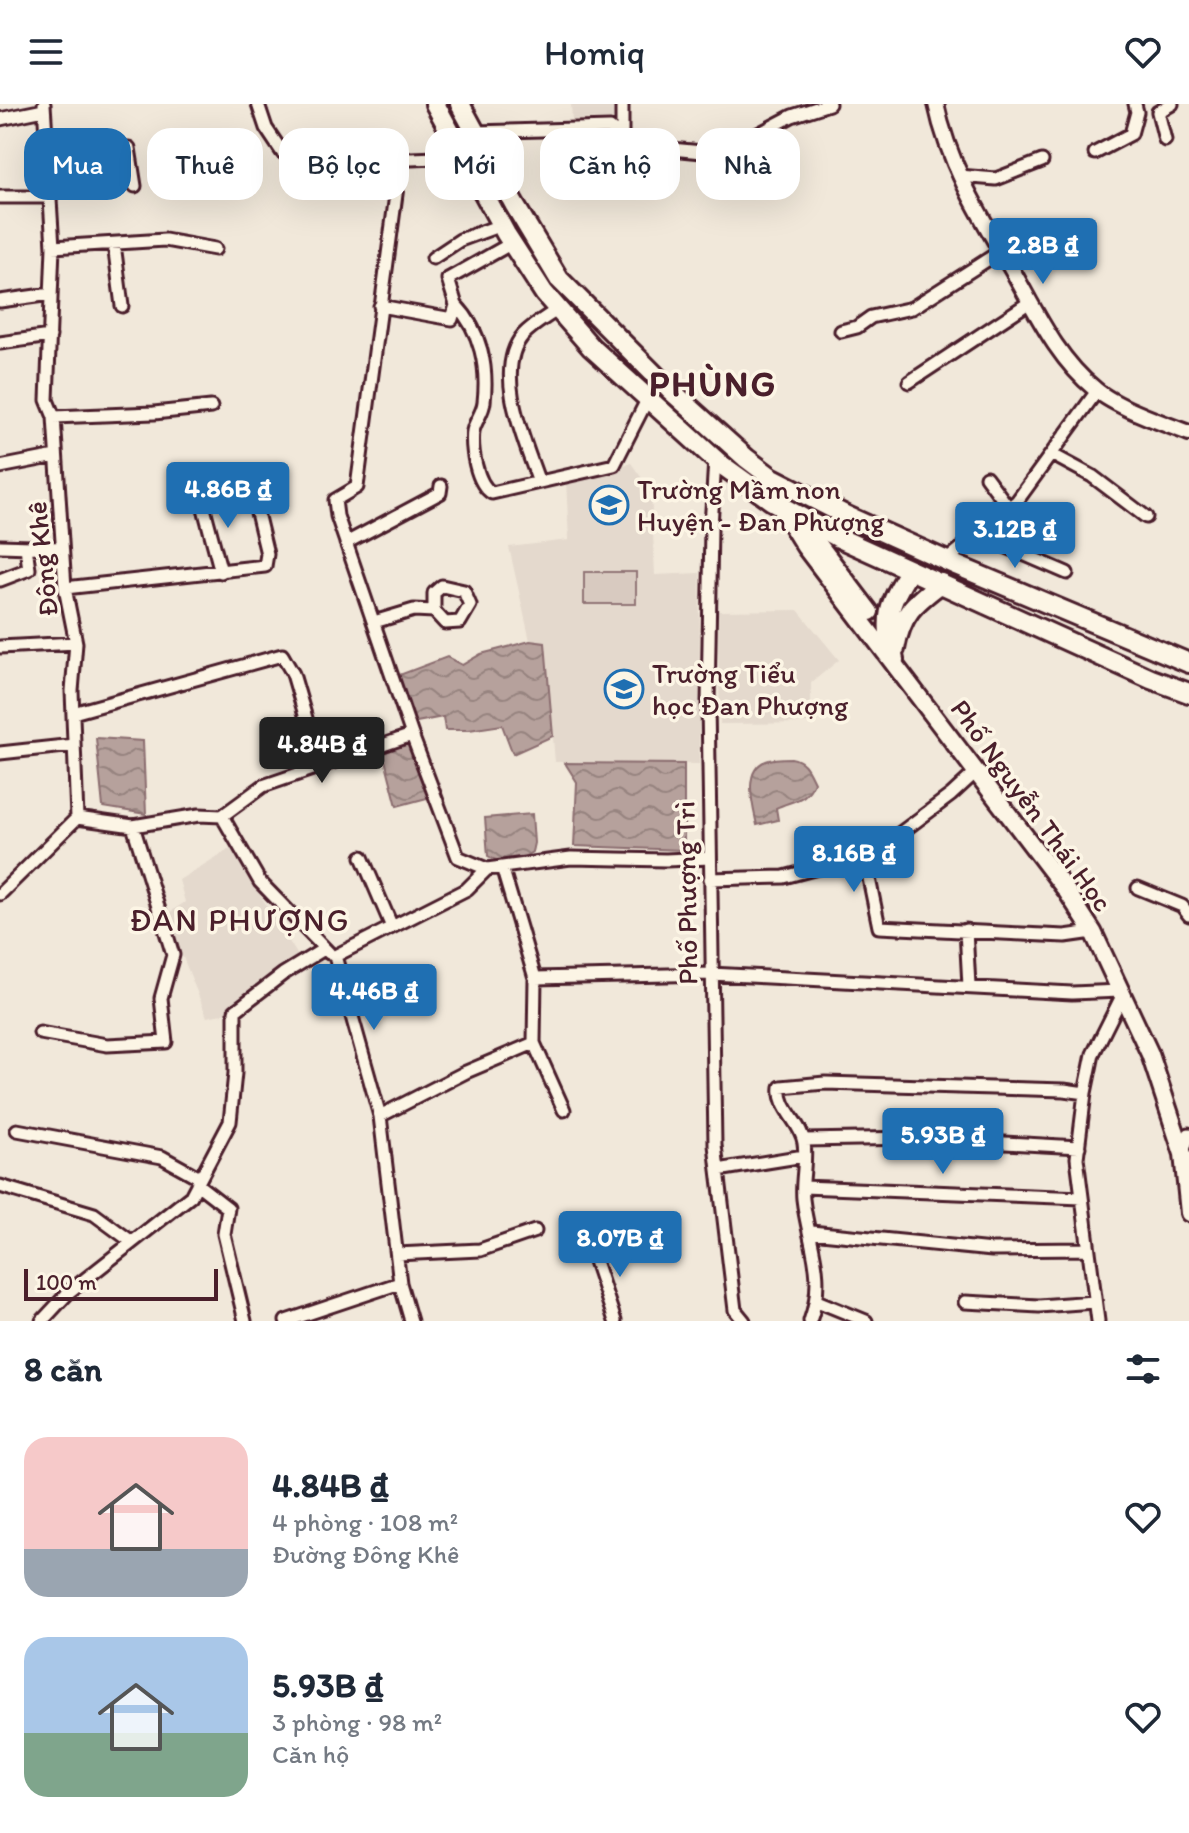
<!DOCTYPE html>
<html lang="vi">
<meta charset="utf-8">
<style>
:root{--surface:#fff;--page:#f2f2f3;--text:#1f2937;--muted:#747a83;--accent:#1f6fb2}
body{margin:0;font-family:Itim,sans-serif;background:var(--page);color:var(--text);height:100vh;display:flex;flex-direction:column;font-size:30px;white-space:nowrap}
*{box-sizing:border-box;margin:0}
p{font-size:26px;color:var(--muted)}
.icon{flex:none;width:44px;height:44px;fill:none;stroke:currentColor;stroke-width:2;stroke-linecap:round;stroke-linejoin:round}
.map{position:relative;height:1217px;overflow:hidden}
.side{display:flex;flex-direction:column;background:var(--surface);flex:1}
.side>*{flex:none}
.banner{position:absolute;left:24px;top:24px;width:1142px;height:72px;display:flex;gap:16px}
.scale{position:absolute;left:24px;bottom:20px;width:194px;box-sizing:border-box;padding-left:8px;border:4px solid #4a1f2b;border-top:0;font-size:22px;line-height:28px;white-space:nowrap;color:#4a1f2b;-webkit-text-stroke:6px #fcf5e5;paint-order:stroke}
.price{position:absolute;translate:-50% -68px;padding:0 18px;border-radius:8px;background:var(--accent);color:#fff;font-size:26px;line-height:52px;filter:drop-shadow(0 2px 4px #0008)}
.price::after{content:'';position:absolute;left:50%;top:48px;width:24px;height:18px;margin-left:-12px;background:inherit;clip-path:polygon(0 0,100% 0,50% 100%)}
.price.current{background:#222;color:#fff}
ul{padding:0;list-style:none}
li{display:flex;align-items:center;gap:24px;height:200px;padding:0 24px}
li span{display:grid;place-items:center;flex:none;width:224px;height:160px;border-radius:24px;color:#555}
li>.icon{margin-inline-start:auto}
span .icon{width:96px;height:96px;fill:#fffc;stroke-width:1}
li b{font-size:34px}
h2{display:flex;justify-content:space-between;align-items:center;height:96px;padding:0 24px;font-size:34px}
.pill{padding:0 28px;border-radius:24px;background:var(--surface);box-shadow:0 8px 32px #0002;font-size:28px;line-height:72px}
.pill.current{background:var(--accent);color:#fff}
header{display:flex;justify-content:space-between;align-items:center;height:104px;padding:0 24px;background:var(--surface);font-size:36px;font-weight:600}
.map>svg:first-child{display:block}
.built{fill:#e4d9cd}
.pitch{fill:#d8cac0;stroke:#917476;stroke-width:2}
.water{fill:url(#water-waves);stroke:#8b6d6f;stroke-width:2}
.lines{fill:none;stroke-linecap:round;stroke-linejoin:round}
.minor-casing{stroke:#4a1f2b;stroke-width:17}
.tertiary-casing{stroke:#4a1f2b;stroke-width:20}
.secondary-casing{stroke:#4a1f2b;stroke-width:22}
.trunk-casing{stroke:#4a1f2b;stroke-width:24}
.minor{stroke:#fcf5e5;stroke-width:11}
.tertiary{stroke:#fcf5e5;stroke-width:14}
.secondary{stroke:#fcf5e5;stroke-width:16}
.trunk{stroke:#fcf5e5;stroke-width:18}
.labels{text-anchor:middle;stroke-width:7;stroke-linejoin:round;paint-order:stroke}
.poi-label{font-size:28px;fill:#4a1f2b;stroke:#fcf5e5;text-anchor:start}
.street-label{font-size:28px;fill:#4a1f2b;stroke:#fcf5e5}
.quarter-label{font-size:32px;letter-spacing:2px;fill:#4a1f2b;stroke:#fcf5e5}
.district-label{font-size:36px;font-weight:bold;letter-spacing:2px;fill:#4a1f2b;stroke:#fcf5e5}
</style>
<header><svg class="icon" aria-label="menu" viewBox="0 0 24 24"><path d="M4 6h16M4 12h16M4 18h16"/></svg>Homiq<svg class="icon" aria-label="heart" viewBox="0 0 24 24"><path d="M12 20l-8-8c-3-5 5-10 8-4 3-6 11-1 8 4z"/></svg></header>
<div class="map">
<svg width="1189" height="1217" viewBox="0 0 1189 1217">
<defs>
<pattern id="water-waves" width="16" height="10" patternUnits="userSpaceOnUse" patternTransform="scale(2)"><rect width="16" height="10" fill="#b6a19c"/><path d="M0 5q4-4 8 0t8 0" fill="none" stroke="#96837f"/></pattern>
</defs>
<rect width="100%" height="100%" fill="#f1e8da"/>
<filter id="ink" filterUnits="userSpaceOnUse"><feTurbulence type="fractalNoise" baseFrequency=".0125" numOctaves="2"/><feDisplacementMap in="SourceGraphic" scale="16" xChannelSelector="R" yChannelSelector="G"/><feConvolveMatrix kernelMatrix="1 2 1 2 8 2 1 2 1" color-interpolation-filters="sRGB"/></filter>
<g filter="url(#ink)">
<!-- built -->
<path class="built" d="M571 0H620L621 15 572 16Z
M631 359 651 387 655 471 700 469 699 660 555 658 545 540 530 537 509 443 569 436 566 376Z
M798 506 839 556 811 579V619L720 620 718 507Z
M231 744 300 855 222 910 207 913 166 811 185 798 179 776Z"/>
<!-- pitch -->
<path class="pitch" d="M584 468H636V500H584Z"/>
<!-- water -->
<path class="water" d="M530 537 545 539 553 632 513 650 502 621 469 626H445L443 613 411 619 394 573 447 553 462 561 481 550Z
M96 634 143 637 146 710 103 703Z
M403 641H411L427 689V694L397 702 383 648Z
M791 654C805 656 808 666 814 678 807 697 793 696 776 704L778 716 757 721C753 702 742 666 766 657 773 654 784 654 791 654Z
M565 659 684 660V746L574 742 577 678Z
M532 710 534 739 532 748C518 758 502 761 488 752L485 714Z"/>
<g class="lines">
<defs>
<path id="minor" d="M44 0 53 143 47 296 54 313 65 484 76 539 72 587 77 714
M258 0 266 24 282 48 361 44 411 55 464 53
M622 0V34
M0 15 44 6
M475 28 610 24 630 41 702 48 745 37 792 12 829 0
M1165 36 1158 8 1172 0
M48 46 129 44 135 82
M1095 49 1131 30 1137 8 1135 0
M401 53 357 383 335 396 337 412 412 631 458 753 487 765
M959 72 996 75 1042 57
M0 93H51
M114 140 122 202
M53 143 165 136 215 145
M433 154 460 136 501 121
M0 197 51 190
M456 201C481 227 488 263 484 298 483 309 475 317 473 327 471 344 476 380 492 389L614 361 647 296
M380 202 452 215 456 201 448 175 512 139
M841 227 857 223 871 213 912 204 1001 147
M0 239 50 232
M909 278 1030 198
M54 313 154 309 211 303
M1051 350 1092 372 1146 413
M715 355 711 423 708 599 715 1041 735 1206 744 1217
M0 363 56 352
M537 373C524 336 493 266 523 231 532 221 547 213 558 205
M986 373 1009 404
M201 393 221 468
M977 430 1067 469
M346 439 440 389 441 382
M0 442 62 444
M946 457 1017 397 1097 287
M0 476 29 465 26 443
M65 484 265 462 267 450 253 392
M374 518 414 506 434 507 445 519 460 518 470 501 464 487 442 482 434 489V507
M0 543 76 539
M73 609 282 551 293 570 320 662
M0 649 74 641
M222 712 260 778 329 849
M77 714 133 722 199 711 222 712 263 682 412 631
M864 750 879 823 1065 832 1093 828
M362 753 392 823
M502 763 535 874 534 939 564 1006
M710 775 784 773 848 756 883 742 951 691 977 667
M1138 784 1182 802 1189 811
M0 790 77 714
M966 826 969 882
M335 852 467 785 487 765 571 754 666 756 710 754
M335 852 380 1012 400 1179 411 1217
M535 874 711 870 1072 889 1120 887
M40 929 107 941 166 938 161 894 173 851 133 722
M380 1012 466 968 534 939
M17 1026 162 1053 200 1074
M804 1036 914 1034 1079 1043
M1183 1049 1189 1030
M718 1066 804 1052
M197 1080 228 1104 224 1130 245 1217
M0 1082 94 1110 132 1138
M803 1083 1082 1094
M811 1128 992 1146 1088 1145
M591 1145 615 1217
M397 1150 480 1146 535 1127
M817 1197 866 1217
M965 1198 1039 1202 1094 1198
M42 1217 69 1188 191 1092 230 1018 235 969V907L283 870 324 845
M286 1217 400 1179
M810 1217C827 1170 808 1139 803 1095 801 1076 807 1057 804 1039 802 1019 778 1005 781 983L825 979 1064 986 1085 989
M1098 1217 1077 1054 1085 989 1093 950 1122 892"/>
<path id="tertiary" d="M936 0C949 63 983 116 1015 171 1038 212 1058 255 1095 285 1116 303 1162 319 1189 329"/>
<path id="secondary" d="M771 373 779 401 805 443 1066 786 1093 828 1150 950 1183 1050 1189 1109
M797 412 870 508"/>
<path id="trunk" d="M435 0 506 130 544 189 591 243 719 359 772 397 837 433 1151 575 1189 589
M460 0 514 100 559 175 669 285 746 354 771 373 847 412 958 462 1189 559
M895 545C901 510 914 499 941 479
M894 556C884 513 887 503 910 466"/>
</defs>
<!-- minor casing -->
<use href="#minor" class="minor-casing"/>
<!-- tertiary casing -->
<use href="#tertiary" class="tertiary-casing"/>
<!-- secondary casing -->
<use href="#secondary" class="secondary-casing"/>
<!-- trunk casing -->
<use href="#trunk" class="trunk-casing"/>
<!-- minor -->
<use href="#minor" class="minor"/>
<!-- tertiary -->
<use href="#tertiary" class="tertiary"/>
<!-- secondary -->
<use href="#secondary" class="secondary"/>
<!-- trunk -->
<use href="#trunk" class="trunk"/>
</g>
</g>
<!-- icons -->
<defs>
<symbol id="school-ring" viewBox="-11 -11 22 22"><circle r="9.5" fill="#fcf5e5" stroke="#1f6fb2" stroke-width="1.5"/><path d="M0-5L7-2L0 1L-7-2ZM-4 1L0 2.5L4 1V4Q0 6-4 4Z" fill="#1f6fb2"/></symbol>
</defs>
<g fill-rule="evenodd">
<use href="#school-ring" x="587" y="379" width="44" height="44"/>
<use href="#school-ring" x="602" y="563" width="44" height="44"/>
</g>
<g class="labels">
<!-- poi labels -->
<g class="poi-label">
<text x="637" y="395">Trường Mầm non<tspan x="637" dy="32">Huyện - Đan Phượng</tspan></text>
<text x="652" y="579">Trường Tiểu<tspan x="652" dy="32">học Đan Phượng</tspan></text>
</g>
<!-- street labels -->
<g class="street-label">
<text transform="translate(42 455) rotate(-96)" y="10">Đông Khê</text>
<text transform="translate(1032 701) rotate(54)" y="10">Phố Nguyễn Thái Học</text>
<text transform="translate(686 789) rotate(-91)" y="10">Phố Phượng Trì</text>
</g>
<!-- quarter labels -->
<g class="quarter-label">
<text x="240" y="827">ĐAN PHƯỢNG</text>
</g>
<!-- district labels -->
<g class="district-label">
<text x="713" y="292">PHÙNG</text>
</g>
</g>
</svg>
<div class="scale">100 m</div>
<b class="price" style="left:1043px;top:182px">2.8B ₫</b>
<b class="price" style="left:228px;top:426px">4.86B ₫</b>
<b class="price" style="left:1015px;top:466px">3.12B ₫</b>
<b class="price current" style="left:322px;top:681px">4.84B ₫</b>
<b class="price" style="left:854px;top:790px">8.16B ₫</b>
<b class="price" style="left:374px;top:928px">4.46B ₫</b>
<b class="price" style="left:943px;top:1072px">5.93B ₫</b>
<b class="price" style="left:620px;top:1175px">8.07B ₫</b>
<div class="banner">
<a class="pill current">Mua</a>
<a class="pill">Thuê</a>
<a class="pill">Bộ lọc</a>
<a class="pill">Mới</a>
<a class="pill">Căn hộ</a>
<a class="pill">Nhà</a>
</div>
</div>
<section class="side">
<h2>8 căn<svg class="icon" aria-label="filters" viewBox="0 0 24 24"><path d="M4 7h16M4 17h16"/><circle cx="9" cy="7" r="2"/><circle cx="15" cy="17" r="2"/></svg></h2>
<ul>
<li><span style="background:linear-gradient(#f6c9c9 70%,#9aa5b1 0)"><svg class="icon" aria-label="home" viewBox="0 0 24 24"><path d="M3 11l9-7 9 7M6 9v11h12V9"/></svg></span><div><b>4.84B ₫</b><p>4 phòng · 108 m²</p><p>Đường Đông Khê</p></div><svg class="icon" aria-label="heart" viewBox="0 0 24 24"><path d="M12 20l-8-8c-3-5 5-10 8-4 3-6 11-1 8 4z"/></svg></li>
<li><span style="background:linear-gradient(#a9c7e8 60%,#7fa58c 0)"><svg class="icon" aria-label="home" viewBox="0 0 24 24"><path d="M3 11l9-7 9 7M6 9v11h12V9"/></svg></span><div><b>5.93B ₫</b><p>3 phòng · 98 m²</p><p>Căn hộ</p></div><svg class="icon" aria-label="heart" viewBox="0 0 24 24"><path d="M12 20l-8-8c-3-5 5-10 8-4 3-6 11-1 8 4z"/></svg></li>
</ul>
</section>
